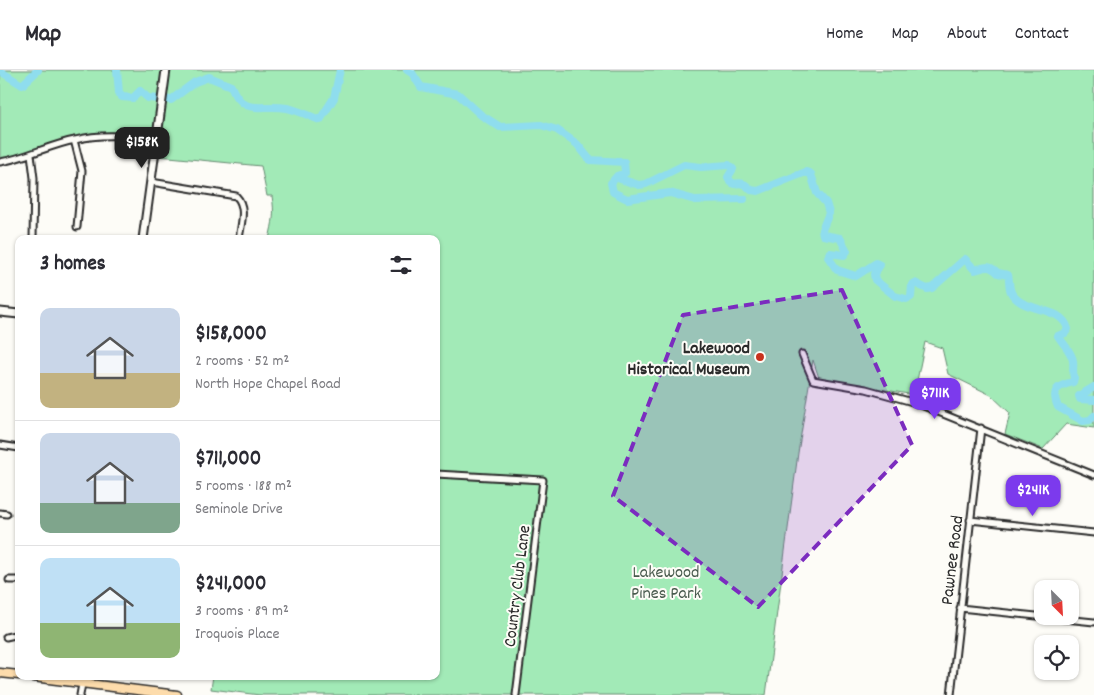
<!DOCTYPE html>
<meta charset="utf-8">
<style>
:root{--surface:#fff;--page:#f2f2f3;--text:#2b2b33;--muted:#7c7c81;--line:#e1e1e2;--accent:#7c3aed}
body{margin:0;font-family:Dekko,sans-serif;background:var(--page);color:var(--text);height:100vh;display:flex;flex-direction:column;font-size:19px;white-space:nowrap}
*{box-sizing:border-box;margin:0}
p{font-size:16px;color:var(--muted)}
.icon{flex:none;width:28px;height:28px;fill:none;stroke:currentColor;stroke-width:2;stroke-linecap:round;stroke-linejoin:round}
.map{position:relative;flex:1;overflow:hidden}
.panel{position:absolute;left:15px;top:165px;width:425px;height:445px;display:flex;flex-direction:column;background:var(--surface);border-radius:10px;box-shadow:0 1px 4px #0004}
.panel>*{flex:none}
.needle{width:32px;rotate:156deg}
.buttons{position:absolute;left:1034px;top:510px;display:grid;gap:10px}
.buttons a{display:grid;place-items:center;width:45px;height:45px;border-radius:10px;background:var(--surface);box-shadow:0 1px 4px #0004;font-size:25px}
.price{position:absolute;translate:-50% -42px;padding:0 11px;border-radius:10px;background:var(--accent);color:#fff;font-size:16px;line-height:32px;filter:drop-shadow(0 1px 2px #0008)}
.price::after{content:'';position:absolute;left:50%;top:30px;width:15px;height:11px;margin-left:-8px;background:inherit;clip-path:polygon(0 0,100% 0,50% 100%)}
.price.selected{background:#222;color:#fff}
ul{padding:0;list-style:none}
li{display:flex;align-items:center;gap:15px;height:125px;padding:0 25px}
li+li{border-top:1px solid var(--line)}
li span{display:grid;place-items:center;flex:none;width:140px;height:100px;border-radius:10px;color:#555}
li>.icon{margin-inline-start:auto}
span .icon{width:60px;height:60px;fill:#fffc;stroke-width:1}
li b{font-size:21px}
h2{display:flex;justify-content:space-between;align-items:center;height:60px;padding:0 25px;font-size:21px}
header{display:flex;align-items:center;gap:30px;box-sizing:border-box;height:70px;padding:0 25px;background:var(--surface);border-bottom:1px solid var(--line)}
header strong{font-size:24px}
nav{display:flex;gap:28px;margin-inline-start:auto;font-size:18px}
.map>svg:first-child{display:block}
.green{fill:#a2eab7;stroke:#668a71}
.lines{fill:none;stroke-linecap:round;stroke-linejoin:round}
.river{stroke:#8fddee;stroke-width:8}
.street-casing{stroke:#2b2b2b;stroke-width:9}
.secondary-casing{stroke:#2b2b2b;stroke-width:11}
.primary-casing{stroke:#2b2b2b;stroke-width:11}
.street{stroke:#fdfcf7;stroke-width:5}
.secondary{stroke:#fdfcf7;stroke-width:7}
.primary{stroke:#fddcac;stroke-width:8}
.marked{fill:#7b2cbf;fill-opacity:0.2;stroke:#7b2cbf;stroke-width:4;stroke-dasharray:10 6;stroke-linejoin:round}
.poi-dot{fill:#c8321e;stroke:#fdfcf7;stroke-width:2}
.labels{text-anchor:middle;stroke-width:4;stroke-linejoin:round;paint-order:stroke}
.poi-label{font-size:18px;font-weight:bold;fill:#2b2b2b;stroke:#fdfcf7;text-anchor:end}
.street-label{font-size:18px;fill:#2b2b2b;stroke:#fdfcf7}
.park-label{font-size:18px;fill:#495b4e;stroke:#fdfcf7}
</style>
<header>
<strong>Map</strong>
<nav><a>Home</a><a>Map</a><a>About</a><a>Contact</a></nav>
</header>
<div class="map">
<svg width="1094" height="625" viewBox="0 0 1094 625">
<rect width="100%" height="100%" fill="#fdfcf7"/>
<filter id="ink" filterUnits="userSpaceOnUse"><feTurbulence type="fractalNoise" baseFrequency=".02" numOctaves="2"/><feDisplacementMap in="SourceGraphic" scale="10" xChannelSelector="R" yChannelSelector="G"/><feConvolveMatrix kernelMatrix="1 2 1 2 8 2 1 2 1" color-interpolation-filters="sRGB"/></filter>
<g filter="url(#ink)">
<!-- green -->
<path class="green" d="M0 0H165L157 70 95 66 0 92Z
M170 0H1094V358L1066 354 1043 379 1005 364 1010 343 991 325 948 304 942 278 925 272 914 325 819 308 813 290 798 383 766 625H260L211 619 213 606H436V169H269C273 152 275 144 272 126H267L261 96 159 86Z"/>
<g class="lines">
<!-- river -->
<path class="river" d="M117 0 119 23 122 27 133 28 140 21 148 28 171 30 195 12 209 7 231 16C245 48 260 33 287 38 298 40 309 46 320 50L334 28 340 0
M407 0 412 3 421 17 458 24 481 45 500 57 541 55 557 60 577 74 590 90 624 92 625 103 617 106 611 113 613 122 627 129 670 123 695 130 744 129
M0 1 22 15 38 0
M617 106 620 109 639 115 646 114 684 95 701 97 729 95 733 99 728 107 730 111 734 114C742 112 746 114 751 120L758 121 806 102 811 104 817 123 826 133 829 143 822 160 823 165 840 168 847 181 844 185 830 183 828 187 837 200 856 206 876 193 880 195 874 204 875 210 895 226 906 229 911 227 912 215 915 213 927 219 932 218 965 189 975 200C986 197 989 194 998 203L1008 205C1010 211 1008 218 1012 224 1026 244 1061 235 1068 259L1065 263 1058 266C1063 274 1072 282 1073 291 1074 297 1072 301 1074 308L1073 312C1056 316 1051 321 1058 337L1083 351 1090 350 1094 346
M1094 317 1079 326 1080 329 1094 330"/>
<defs>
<path id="street" d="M74 70 82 101 77 157
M31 84 34 108 33 169
M0 92C26 88 49 75 75 70 103 63 129 66 157 70
M151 112 236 126C247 137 241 154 239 169
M802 284 813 310 866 319 916 333 1094 405
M0 375 19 378
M436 404 543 410 516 625
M0 443 7 444
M970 450 1094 463
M9 510H19
M960 538 1094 552
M6 567 19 564
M80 625 82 614
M951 625 981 358"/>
<path id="secondary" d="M143 169 166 0
M0 242 19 244"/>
<path id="primary" d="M0 603 19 605
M25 606 177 625"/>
</defs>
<!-- street casing -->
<use href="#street" class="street-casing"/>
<!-- secondary casing -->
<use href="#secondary" class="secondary-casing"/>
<!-- primary casing -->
<use href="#primary" class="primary-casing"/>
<!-- street -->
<use href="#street" class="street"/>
<!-- secondary -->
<use href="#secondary" class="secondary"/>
<!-- primary -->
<use href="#primary" class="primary"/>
</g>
</g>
<!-- marked area -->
<path class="marked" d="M842 220 912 375 758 537 613 426 683 245Z"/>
<!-- markers -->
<circle class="poi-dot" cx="760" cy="287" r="5"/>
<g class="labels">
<!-- poi labels -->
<g class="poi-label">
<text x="750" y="283">Lakewood<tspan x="750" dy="21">Historical Museum</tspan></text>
</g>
<!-- street labels -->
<g class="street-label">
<text transform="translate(951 490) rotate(-83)" y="6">Pawnee Road</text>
<text transform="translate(516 516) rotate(-83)" y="6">Country Club Lane</text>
</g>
<!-- park labels -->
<g class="park-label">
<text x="666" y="507">Lakewood<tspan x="666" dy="21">Pines Park</tspan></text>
</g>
</g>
</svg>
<div class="buttons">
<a><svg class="needle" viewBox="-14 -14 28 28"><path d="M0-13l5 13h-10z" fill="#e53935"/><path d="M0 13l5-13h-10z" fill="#7c7c81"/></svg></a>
<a><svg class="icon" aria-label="locate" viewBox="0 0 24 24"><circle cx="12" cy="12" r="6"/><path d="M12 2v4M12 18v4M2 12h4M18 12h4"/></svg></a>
</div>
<b class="price selected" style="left:142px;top:99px">$158K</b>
<b class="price" style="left:935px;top:350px">$711K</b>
<b class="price" style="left:1033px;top:447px">$241K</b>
<section class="panel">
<h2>3 homes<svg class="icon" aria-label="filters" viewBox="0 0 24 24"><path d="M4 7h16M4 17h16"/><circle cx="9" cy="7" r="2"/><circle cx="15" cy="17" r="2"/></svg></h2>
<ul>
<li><span style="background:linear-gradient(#c9d6e8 65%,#c2b280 0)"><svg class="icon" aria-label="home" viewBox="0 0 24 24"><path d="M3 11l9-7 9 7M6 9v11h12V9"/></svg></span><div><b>$158,000</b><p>2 rooms · 52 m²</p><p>North Hope Chapel Road</p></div></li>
<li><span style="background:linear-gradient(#c9d6e8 70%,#7fa58c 0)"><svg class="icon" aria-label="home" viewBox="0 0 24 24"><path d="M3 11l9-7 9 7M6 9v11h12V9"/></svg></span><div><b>$711,000</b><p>5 rooms · 188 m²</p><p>Seminole Drive</p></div></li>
<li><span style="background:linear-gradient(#bfe0f5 65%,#8fb573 0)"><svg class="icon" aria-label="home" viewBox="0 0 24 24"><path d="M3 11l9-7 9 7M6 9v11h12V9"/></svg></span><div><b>$241,000</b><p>3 rooms · 89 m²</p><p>Iroquois Place</p></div></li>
</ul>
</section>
</div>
